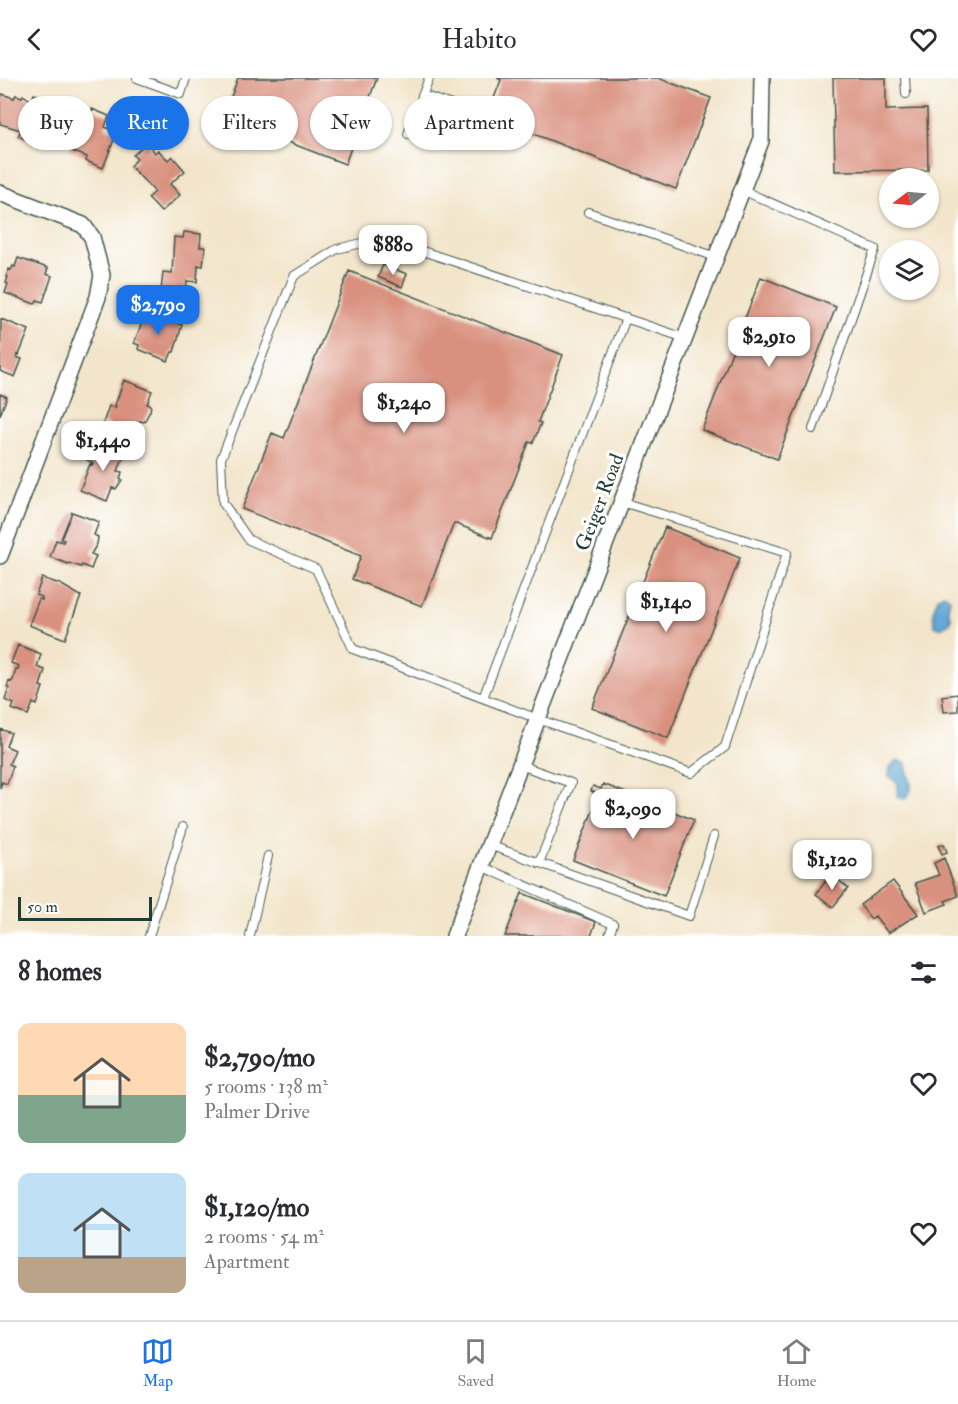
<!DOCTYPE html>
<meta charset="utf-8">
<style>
:root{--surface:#fff;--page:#f7f7f7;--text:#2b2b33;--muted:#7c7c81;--line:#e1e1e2;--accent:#1a73e8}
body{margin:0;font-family:"IM FELL Double Pica",serif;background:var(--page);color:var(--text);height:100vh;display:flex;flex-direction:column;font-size:22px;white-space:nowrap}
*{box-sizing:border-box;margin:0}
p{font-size:20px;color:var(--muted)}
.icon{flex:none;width:33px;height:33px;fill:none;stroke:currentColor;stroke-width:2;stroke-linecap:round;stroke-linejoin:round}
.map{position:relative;height:858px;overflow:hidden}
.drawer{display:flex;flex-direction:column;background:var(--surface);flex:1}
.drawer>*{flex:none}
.hud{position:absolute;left:18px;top:18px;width:600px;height:54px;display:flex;gap:12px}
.needle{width:39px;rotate:254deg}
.controls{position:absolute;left:879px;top:90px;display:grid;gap:12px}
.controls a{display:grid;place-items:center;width:60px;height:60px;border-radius:50%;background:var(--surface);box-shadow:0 2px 4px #0004;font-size:30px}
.scale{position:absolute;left:18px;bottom:15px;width:134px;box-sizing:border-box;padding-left:6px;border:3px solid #1f3d34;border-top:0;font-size:16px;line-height:21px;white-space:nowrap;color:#1f3d34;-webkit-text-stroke:4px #fff;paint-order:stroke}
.price{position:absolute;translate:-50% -51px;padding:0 14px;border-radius:12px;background:#fff;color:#222;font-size:20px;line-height:39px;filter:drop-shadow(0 2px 3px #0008)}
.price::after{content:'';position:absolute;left:50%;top:36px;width:18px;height:14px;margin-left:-9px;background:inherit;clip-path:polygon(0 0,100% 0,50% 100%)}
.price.active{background:var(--accent);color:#fff}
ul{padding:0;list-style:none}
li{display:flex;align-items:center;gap:18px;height:150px;padding:0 18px}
li span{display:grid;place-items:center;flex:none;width:168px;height:120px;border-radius:12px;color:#555}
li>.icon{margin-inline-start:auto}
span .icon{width:72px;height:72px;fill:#fffc;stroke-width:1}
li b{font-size:26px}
h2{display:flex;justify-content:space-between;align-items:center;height:72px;padding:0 18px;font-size:26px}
.chip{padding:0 21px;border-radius:27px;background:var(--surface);box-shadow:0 2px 4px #0004;font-size:21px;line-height:54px}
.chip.active{background:var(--accent);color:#fff}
header{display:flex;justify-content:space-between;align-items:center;height:78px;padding:0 18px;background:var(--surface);font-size:27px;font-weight:600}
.tabs{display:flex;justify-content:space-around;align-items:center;height:84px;border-top:2px solid var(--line);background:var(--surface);font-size:16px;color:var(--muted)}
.tabs a{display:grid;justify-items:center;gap:3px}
.tabs .active{color:var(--accent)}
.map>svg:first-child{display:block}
.water{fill:#5fa4d4;stroke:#3f7084;stroke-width:1.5}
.building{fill:#d9907e}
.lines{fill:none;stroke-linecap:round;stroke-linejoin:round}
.service-casing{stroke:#3f564b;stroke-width:10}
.minor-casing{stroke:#3f564b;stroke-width:18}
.service{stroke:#fff;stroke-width:8}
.minor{stroke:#fff;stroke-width:15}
.labels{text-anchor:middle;stroke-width:6;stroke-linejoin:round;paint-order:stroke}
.street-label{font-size:20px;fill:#1f3d34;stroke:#fff}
</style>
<header><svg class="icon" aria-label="back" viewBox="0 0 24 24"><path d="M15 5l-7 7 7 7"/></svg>Habito<svg class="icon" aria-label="heart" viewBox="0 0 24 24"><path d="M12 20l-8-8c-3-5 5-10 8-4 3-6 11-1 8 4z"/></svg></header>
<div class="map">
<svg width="958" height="858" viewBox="0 0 958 858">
<rect width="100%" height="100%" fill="#fff"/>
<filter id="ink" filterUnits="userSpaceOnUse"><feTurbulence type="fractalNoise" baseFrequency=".0167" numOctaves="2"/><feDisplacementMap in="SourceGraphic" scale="12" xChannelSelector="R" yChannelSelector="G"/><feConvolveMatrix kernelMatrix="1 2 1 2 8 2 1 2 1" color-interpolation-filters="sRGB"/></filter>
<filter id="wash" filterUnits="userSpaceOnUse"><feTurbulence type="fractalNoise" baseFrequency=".008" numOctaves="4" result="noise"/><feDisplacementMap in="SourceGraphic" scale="24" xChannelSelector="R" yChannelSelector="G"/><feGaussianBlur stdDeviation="1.35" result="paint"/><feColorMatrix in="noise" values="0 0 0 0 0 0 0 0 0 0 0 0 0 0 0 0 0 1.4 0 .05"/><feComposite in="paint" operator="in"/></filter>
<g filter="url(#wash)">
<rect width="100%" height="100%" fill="#f2e5cb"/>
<!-- water -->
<path class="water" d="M944 516 950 520 948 531 951 541 948 546 940 550 934 548 933 533 938 519Z
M897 682 906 685C906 698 919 711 904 721L897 718 898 706 889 698 890 689Z"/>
<g id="blocks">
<!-- building -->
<path class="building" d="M238 0H377L345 86 254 51 250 61 237 56 240 46 223 40Z
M497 0H658L711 20 676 111 487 38 501 2Z
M833 0H886V32L927 31 928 92 835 93Z
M2 16 14 20 16 17 22 19 23 17 32 23 34 16 49 21 44 34 49 36 36 65 18 58 21 52 0 46V21Z
M92 31 109 38 105 49 117 54 103 90 86 83 87 79 69 72 81 40 88 43Z
M147 65 155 75 158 72 168 82 172 78 185 93 170 106 180 117 161 134 148 120 155 114 130 88 137 81 133 77Z
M184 154 201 156 200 169H205L203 188 198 187 197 204 187 203 186 216 161 213 163 194 172 195 174 159 183 160Z
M18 180 48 190 46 196 52 198 43 224 37 222 35 226 5 215 8 206 6 205 8 199H6L9 191 11 192 13 188 15 189Z
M383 187 407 196 402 209 378 199Z
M349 193 563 277 538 344 541 345 533 365 529 364 492 460 454 445 422 528 352 501 361 478 242 431 272 355 284 360Z
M761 199 836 229 777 381 702 352Z
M151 235 182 247 174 274H172L168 283 138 271 139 267 134 265 145 237 150 239Z
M1 241 29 252 19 277 17 276 16 279 22 281 15 299 0 293Z
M124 302 152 313 147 326 151 327 150 333 144 344 140 343 135 357 103 345 109 328 115 330 116 328 115 327Z
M0 316 7 319 0 337Z
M94 365 124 377 118 393 122 394 120 401 122 402 116 411 112 410 107 423 80 412 90 386 92 387 93 385 87 382Z
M72 434 99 444 94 457 98 459 97 466 91 476 96 478 91 491 82 487 81 489 69 485 68 486 50 479 56 462 63 464 64 462 61 461Z
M665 449 740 480 668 660 592 630Z
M42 500 60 506 81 518 65 561 29 547 39 521 42 522V519L36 517Z
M18 567 41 576 37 589 45 592 40 608 43 609 37 627 33 625 28 637 12 631 14 626 5 622 9 610 7 609 9 603 11 604 13 602 16 591H18L19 588 11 585Z
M958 616V633L944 634 942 618Z
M0 651 11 655 6 668 15 672 9 686 13 688 7 706 2 704 0 710Z
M603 706 694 742 664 818 573 782 599 717 591 713 593 708 601 711Z
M944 766 947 774 942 776 938 768Z
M944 780 958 818 945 823 947 826 926 834 915 805 939 797 934 785Z
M831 796 848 810 833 829 816 816Z
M893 803 918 836 888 855 875 838 871 841 860 827Z
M522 815 596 844 591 858H505Z"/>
</g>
</g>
<g filter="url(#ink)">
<use href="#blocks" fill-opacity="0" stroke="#3f564b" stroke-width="1.5"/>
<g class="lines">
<defs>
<path id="service" d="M137 0 181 16 186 0
M905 0 906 16
M422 17 463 31
M408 56 429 0
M742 112 875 171 813 351
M588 134 716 179
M622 424 787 475 725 669 691 695 538 641 353 571 316 491 249 462 223 425 221 381 294 198 337 171 383 160 685 260
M483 620 626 240
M520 687 571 705 539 785
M489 767 689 838 714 758
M481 788 613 846 609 858
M149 858 183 749
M250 858 268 778"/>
<path id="minor" d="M0 115 83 147 92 159 102 197 98 219 0 478
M454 858 761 63 762 0"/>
</defs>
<!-- service casing -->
<use href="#service" class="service-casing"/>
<!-- minor casing -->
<use href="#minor" class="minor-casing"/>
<!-- service -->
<use href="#service" class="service"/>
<!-- minor -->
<use href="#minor" class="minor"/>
</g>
</g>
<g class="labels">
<!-- street labels -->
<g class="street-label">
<text transform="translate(599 424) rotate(-69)" y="7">Geiger Road</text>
</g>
</g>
</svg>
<div class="controls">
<a><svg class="needle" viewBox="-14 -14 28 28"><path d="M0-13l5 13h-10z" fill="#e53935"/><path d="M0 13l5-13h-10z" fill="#7c7c81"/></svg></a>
<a><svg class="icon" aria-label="layers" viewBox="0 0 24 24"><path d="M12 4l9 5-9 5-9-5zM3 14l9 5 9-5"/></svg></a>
</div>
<div class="scale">50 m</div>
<b class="price" style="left:393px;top:198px">$880</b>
<b class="price active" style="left:158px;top:258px">$2,790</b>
<b class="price" style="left:769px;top:290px">$2,910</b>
<b class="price" style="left:404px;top:356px">$1,240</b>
<b class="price" style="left:103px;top:394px">$1,440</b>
<b class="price" style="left:666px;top:555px">$1,140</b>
<b class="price" style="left:633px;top:762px">$2,090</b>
<b class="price" style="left:832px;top:813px">$1,120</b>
<div class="hud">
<a class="chip">Buy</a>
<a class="chip active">Rent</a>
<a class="chip">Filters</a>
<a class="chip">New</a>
<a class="chip">Apartment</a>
</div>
</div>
<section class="drawer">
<h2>8 homes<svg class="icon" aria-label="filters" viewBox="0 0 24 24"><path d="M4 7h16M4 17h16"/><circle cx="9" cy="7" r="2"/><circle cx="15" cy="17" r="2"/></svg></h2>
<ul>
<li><span style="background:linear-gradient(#ffd9b3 60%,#7fa58c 0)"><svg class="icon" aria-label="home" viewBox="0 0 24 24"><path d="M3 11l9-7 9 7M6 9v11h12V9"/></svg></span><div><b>$2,790/mo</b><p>5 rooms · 138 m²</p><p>Palmer Drive</p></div><svg class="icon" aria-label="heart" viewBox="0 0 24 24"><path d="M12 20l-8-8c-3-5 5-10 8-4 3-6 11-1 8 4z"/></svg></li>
<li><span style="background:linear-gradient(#bfe0f5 70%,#b9a48a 0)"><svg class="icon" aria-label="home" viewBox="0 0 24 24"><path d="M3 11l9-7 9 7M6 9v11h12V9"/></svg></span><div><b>$1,120/mo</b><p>2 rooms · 54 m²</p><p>Apartment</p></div><svg class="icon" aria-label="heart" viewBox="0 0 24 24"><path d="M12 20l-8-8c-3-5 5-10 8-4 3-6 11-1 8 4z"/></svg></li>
</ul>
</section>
<nav class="tabs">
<a class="active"><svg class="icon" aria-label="map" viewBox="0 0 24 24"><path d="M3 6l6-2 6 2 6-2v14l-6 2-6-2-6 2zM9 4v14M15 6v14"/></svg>Map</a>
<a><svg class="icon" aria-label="saved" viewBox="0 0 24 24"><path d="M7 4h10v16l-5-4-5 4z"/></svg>Saved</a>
<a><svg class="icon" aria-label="home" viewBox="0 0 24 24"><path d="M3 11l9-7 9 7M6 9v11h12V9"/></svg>Home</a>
</nav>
